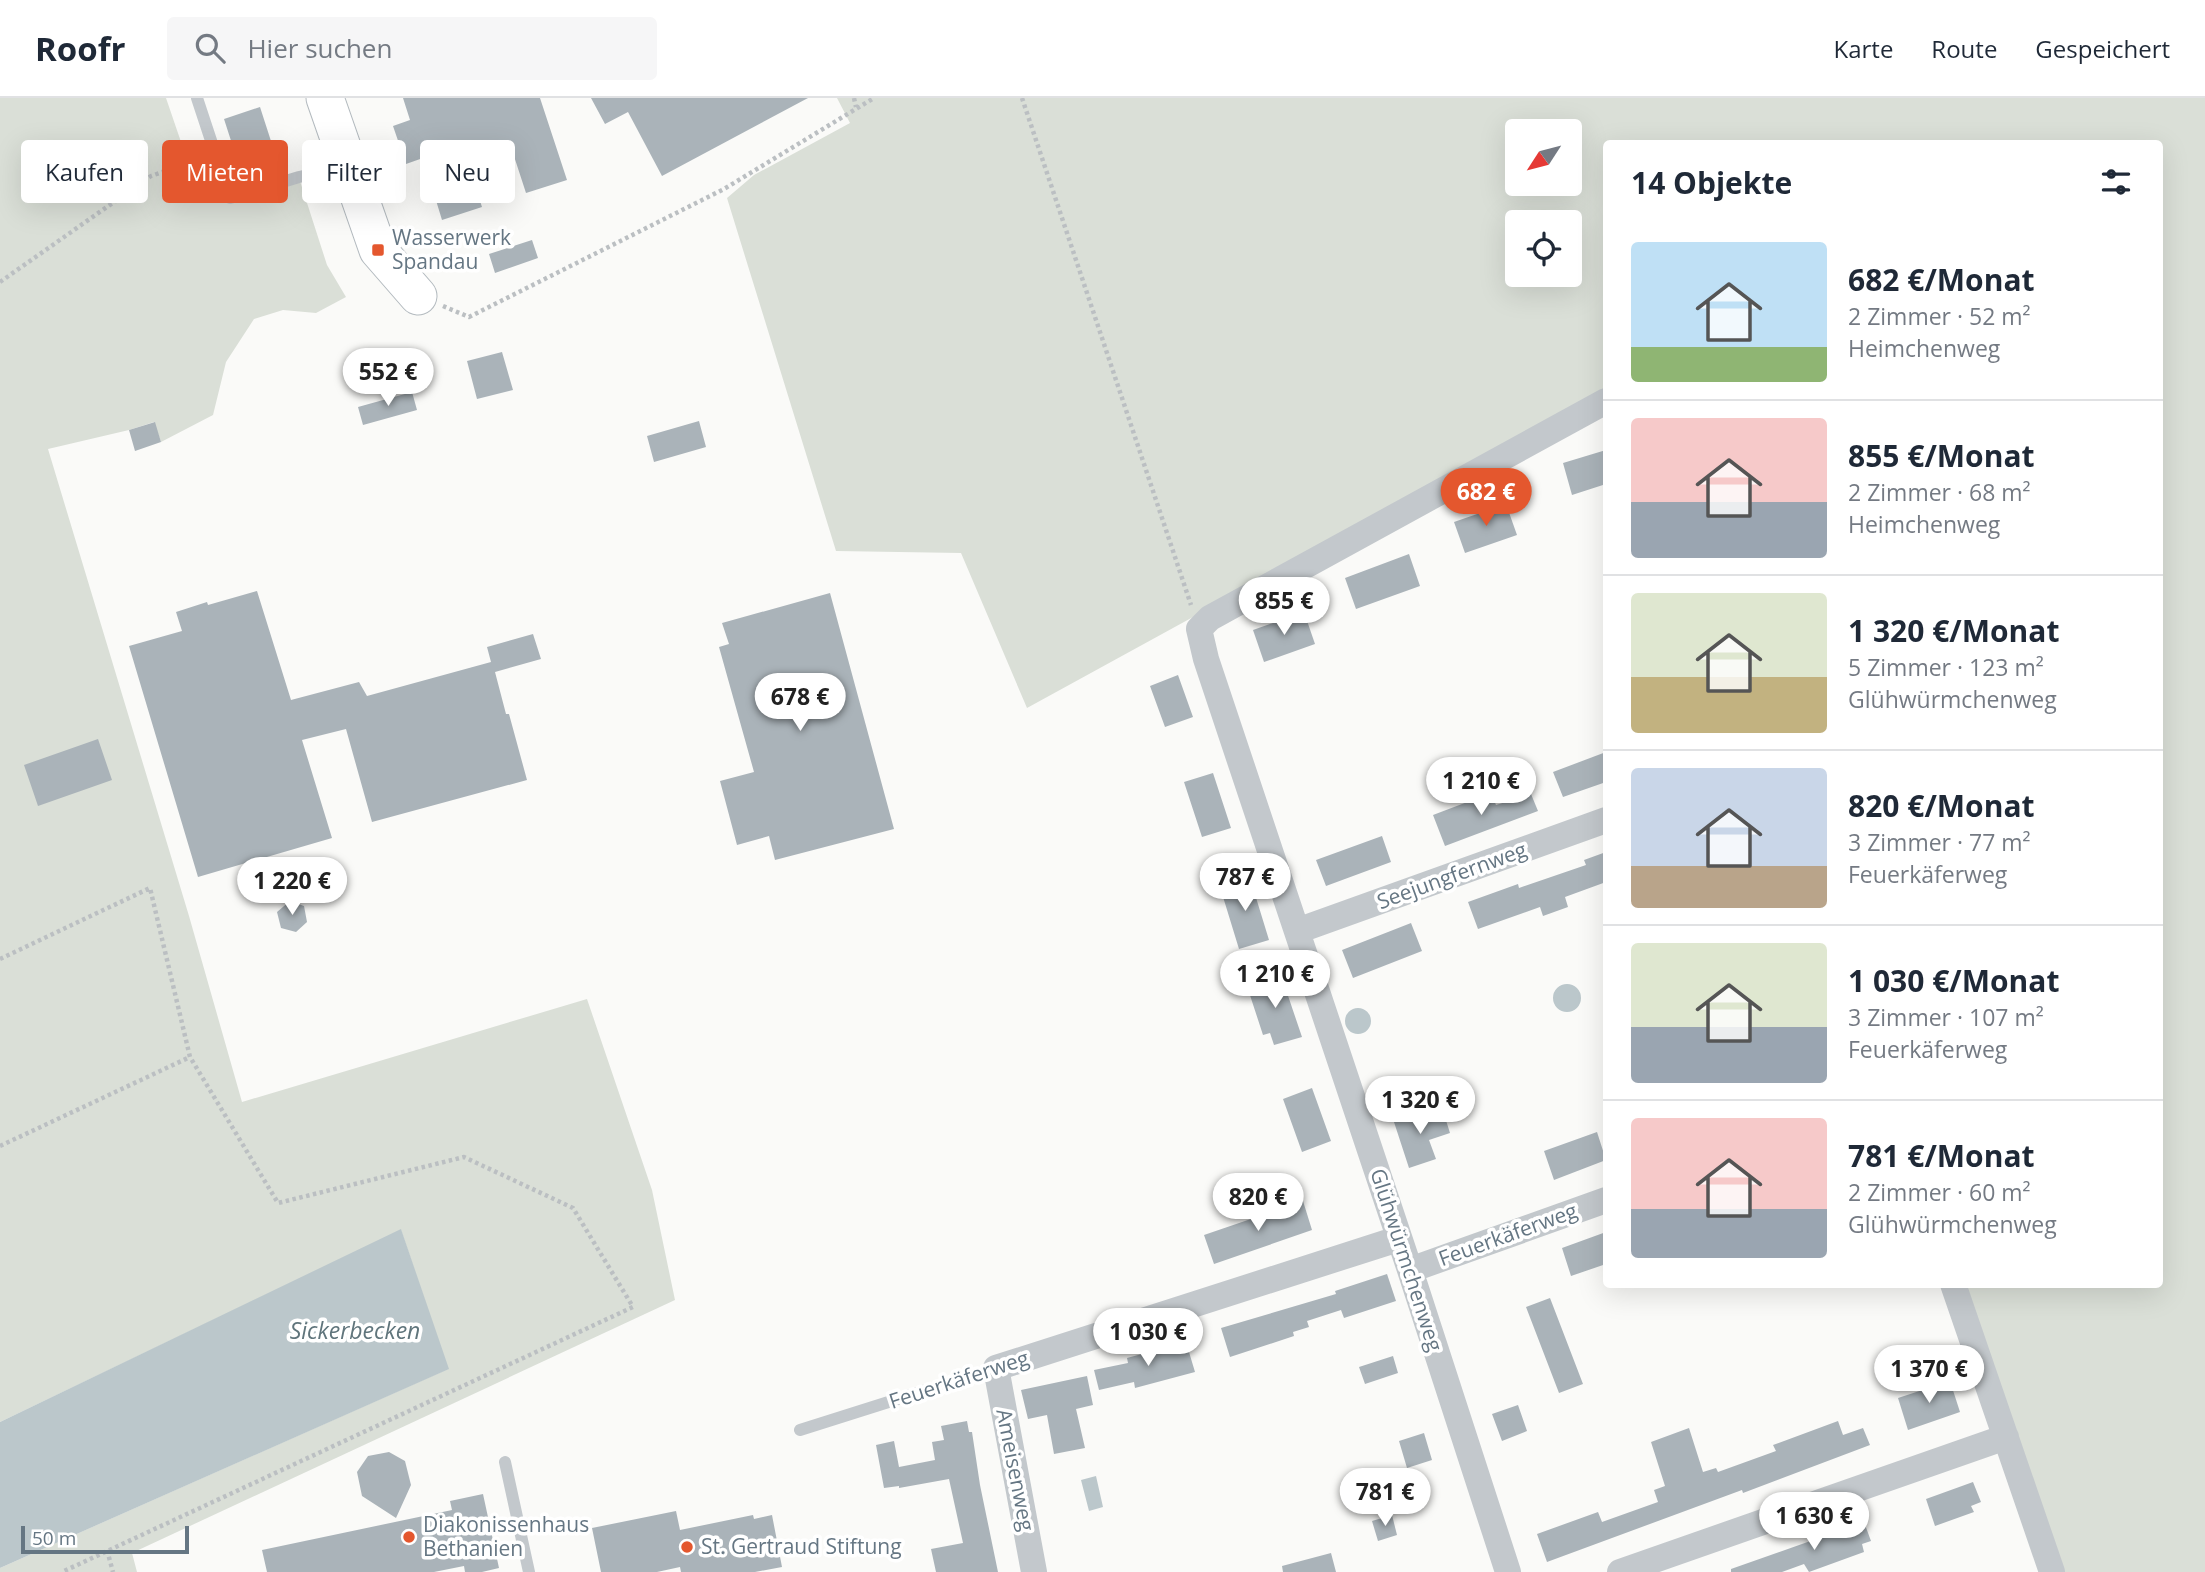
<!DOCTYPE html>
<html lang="de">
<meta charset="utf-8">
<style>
:root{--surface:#fff;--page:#f6f6f7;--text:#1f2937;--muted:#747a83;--line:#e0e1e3;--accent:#e4572e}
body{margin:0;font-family:"Open Sans",sans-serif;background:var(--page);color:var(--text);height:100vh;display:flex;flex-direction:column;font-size:26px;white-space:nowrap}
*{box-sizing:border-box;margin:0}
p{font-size:23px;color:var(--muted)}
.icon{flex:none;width:38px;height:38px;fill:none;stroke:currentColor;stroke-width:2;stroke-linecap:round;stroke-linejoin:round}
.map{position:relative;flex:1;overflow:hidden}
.side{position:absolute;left:1603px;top:42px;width:560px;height:1148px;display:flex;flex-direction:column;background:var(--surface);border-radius:7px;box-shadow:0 7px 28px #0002}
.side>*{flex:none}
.top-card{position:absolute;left:21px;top:42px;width:665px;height:63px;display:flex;gap:14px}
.needle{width:46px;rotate:234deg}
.fabs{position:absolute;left:1505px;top:21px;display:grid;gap:14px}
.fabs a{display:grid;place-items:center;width:77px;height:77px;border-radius:7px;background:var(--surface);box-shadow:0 7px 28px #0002;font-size:35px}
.scale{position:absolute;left:21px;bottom:18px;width:168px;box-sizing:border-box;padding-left:7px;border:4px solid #657683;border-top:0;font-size:19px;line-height:24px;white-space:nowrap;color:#657683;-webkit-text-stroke:5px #fff;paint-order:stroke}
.price{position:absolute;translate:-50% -60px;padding:0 16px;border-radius:24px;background:#fff;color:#222;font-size:23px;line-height:46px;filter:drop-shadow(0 2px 4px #0008)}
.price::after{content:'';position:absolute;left:50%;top:42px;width:21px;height:16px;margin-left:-10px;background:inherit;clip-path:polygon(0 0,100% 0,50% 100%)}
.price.active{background:var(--accent);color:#fff}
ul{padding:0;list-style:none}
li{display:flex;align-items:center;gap:21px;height:175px;padding:0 28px}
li+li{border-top:2px solid var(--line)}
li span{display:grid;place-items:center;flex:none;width:196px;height:140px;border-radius:7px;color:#555}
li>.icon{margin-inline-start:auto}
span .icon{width:84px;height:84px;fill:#fffc;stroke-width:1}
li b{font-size:30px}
h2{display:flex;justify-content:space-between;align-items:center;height:84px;padding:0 28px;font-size:30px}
.chip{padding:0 24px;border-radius:7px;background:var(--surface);box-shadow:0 7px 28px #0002;font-size:24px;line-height:63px}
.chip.active{background:var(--accent);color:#fff}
header{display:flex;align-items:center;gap:42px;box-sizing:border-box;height:98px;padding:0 35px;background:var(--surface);border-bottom:2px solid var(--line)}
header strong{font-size:33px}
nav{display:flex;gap:38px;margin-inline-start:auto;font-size:24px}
.search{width:490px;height:63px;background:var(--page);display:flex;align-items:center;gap:18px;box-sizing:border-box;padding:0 24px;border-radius:7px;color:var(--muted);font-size:26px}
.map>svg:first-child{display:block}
.green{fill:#dadfd7;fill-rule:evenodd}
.water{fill:#bbc7cb}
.building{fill:#aab3b9}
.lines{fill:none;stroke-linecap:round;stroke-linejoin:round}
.secondary-casing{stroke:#b3babf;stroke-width:39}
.path{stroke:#bbbfc2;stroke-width:4.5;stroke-dasharray:3.5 3.5;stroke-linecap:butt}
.lane{stroke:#c3c8cc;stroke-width:12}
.street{stroke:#c3c8cc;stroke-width:26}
.secondary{stroke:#fff;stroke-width:37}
.poi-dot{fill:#e4572e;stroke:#fff;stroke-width:2.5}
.labels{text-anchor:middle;stroke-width:7;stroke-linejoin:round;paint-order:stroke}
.poi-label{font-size:21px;fill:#657683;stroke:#fff;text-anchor:start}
.street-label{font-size:21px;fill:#657683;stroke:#fff}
.water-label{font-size:23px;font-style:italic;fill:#60757c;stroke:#fff}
</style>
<header>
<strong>Roofr</strong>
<div class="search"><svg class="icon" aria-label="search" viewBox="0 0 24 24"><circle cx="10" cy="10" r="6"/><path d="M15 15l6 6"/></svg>Hier suchen</div>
<nav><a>Karte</a><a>Route</a><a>Gespeichert</a></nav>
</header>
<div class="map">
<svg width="2205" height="1474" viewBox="0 0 2205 1474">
<rect width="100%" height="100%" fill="#fafaf8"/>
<!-- green -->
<path class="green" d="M0 0H166L194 82 226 102 299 80 327 167 346 199 316 215 283 212 254 221 226 264 213 317 161 344 154 324 129 332 48 351 189 818 242 1004 587 901 652 1092 675 1202 132 1455 137 1474H0V1470L448 1271 401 1132 0 1324Z
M837 0H2205V1474H2063L1963 1187 2160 1186V46H1606V293L1027 610 961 455 836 453 727 100 754 77 850 25ZM1517 33H1570V86H1517ZM1517 124H1570V177H1517Z"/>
<!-- water -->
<path class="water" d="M1553 900a14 14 0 1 1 28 0a14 14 0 1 1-28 0Z
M1345 923a13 13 0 1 1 26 0a13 13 0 1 1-26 0Z
M401 1131 449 1271 0 1470V1324Z
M1096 1378 1103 1409 1089 1413 1081 1382Z"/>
<!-- building -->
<path class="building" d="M403 0H540L567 82 526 95 511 49 467 63 482 109 442 122 423 60 406 66 393 28 410 22Z
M591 0H808L662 78 628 14 605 26Z
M260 9 280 71 244 83 224 21Z
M532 142 538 160 495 175 489 156Z
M502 254 513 292 477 301 467 263Z
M412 294 417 312 363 327 358 309Z
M699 323 706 349 654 364 647 338Z
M155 324 161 344 135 353 129 332Z
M1606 352V386L1572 397 1563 365Z
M1506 406 1517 437 1465 455 1454 424Z
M1409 456 1420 488 1356 511 1345 480Z
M257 493 291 602 359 584 367 598 491 564 487 549 533 536 541 561 495 574 506 616H509L527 682 372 724 346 631 302 642 332 740 198 779 129 548 182 533 176 514 207 504 208 507Z
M830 495 894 731 775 762 769 738 737 747 720 683 754 674 719 549 729 546 722 525Z
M1304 514 1315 546 1264 564 1253 532Z
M1178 577 1193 619 1165 629 1150 588Z
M98 641 112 682 38 708 24 667Z
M1606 654V684L1563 699 1553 674Z
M1213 675 1231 730 1202 739 1184 684Z
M1491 695 1496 707 1531 696 1538 713 1445 748 1433 717Z
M1382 738 1391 764 1326 788 1316 762Z
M1606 754V784L1565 799 1568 809 1543 818 1540 809 1478 831 1468 804 1518 786 1519 790 1586 767 1584 762Z
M1250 780 1269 842 1239 851 1220 789Z
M290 803 304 808 307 824 296 834 281 830 277 814Z
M1411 825 1422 853 1353 880 1342 852Z
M1281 877 1302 939 1274 947 1270 935 1263 937 1247 888Z
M1312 990 1331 1043 1302 1054 1283 1001Z
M1418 1013 1422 1023 1444 1016 1450 1035 1429 1042 1436 1061 1409 1070 1393 1021Z
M1597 1034 1606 1062 1554 1082 1544 1053Z
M1303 1103 1312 1132 1214 1166 1204 1137Z
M1606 1134V1166L1571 1178 1562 1150Z
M1387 1176 1396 1203 1344 1220 1341 1212 1307 1223 1309 1229 1293 1234 1294 1238 1230 1259 1221 1230 1336 1196 1335 1193Z
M1550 1200 1583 1286 1559 1295 1526 1209Z
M1186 1244 1195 1274 1135 1290 1134 1284 1099 1292 1094 1272 1128 1265 1127 1260Z
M1393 1258 1398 1275 1365 1286 1359 1269Z
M1087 1278 1093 1307 1076 1311 1085 1350 1054 1356 1047 1317 1028 1321 1021 1292Z
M1950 1283 1960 1314 1908 1332 1898 1300Z
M1518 1307 1527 1333 1502 1343 1492 1316Z
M967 1323 969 1334H972L980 1387 998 1474H936L931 1451 963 1445 949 1381 899 1390V1388L884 1390 876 1347 894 1343 899 1369 935 1362 932 1344 944 1342 941 1328Z
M1838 1323 1843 1337 1863 1330 1870 1347 1743 1395 1742 1392 1547 1464 1537 1436 1598 1414 1602 1424 1658 1404 1654 1392 1665 1388 1651 1344 1689 1330 1703 1374 1716 1370 1718 1374 1776 1353 1773 1347Z
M1424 1335 1432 1362 1407 1370 1399 1343Z
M389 1354 405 1363 411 1387 396 1420 362 1398 357 1374 368 1358Z
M1973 1384 1981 1404 1971 1408 1974 1414 1935 1428 1926 1401Z
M483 1396 499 1470 482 1474H465L464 1468 434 1474H267L262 1452 452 1412 450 1403Z
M676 1413 680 1432 753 1417 754 1421 772 1417 782 1469 755 1474H681L680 1469 657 1474H601L592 1430Z
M1392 1417 1397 1437 1378 1443 1372 1423Z
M1864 1424 1871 1443 1862 1446 1864 1454 1809 1474 1804 1466 1782 1474H1731V1471Z
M1331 1455 1336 1474H1283L1282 1468Z"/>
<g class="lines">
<defs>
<path id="secondary" d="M325 0 378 152 418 198"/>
</defs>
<!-- secondary casing -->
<use href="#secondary" class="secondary-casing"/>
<!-- path -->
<path class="path" d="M854 0 856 9
M1022 0 1191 507
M0 184 151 78 168 72 204 69
M443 208 469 219 724 91 874 0
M0 861 150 790 190 959 278 1105 464 1059 573 1110 633 1209 62 1474
M0 1048 190 959
M107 1452 113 1474"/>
<!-- lane -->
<path class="lane" d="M197 0 230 100 299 79 347 68
M800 1332 996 1270
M505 1364 529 1474"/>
<!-- street -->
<path class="street" d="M1297 833 1606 722
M1410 1172 1606 1102
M1953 1186 2052 1474
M1034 1474 996 1270 1398 1141
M1508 1474 1410 1172 1206 561 1199 531 1210 520 1606 303
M1620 1474 2006 1339"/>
<!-- secondary -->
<use href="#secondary" class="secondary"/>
</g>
<!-- markers -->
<g class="poi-dot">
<rect x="371" y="145" width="14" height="14" rx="3.5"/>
<circle cx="409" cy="1439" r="7"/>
<circle cx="687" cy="1449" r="7"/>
</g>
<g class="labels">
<!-- poi labels -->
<g class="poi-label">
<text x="392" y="147">Wasserwerk<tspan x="392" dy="24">Spandau</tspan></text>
<text x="423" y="1434">Diakonissenhaus<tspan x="423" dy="24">Bethanien</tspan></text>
<text x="701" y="1456">St. Gertraud Stiftung</text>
</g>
<!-- street labels -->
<g class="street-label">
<text transform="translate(1452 778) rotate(-20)" y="7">Seejungfernweg</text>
<text transform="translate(1508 1137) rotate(-20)" y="7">Feuerkäferweg</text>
<text transform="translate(1406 1162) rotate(72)" y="7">Glühwürmchenweg</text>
<text transform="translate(959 1282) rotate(-18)" y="7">Feuerkäferweg</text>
<text transform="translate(1015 1372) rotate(79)" y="7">Ameisenweg</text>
</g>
<!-- water labels -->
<g class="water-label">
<text x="355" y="1241">Sickerbecken</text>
</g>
</g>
</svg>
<div class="fabs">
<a><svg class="needle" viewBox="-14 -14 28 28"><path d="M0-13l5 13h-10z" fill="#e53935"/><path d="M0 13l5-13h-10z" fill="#747a83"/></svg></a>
<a><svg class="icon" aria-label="locate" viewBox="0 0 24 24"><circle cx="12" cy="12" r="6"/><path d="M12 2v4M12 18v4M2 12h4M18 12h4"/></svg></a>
</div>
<div class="scale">50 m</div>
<b class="price" style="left:388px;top:310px">552 €</b>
<b class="price active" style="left:1486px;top:430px">682 €</b>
<b class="price" style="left:1284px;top:539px">855 €</b>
<b class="price" style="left:800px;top:635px">678 €</b>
<b class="price" style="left:1481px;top:719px">1 210 €</b>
<b class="price" style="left:1245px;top:815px">787 €</b>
<b class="price" style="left:292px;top:819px">1 220 €</b>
<b class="price" style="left:1275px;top:912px">1 210 €</b>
<b class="price" style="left:1420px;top:1038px">1 320 €</b>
<b class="price" style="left:1258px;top:1135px">820 €</b>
<b class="price" style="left:1148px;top:1270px">1 030 €</b>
<b class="price" style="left:1929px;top:1307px">1 370 €</b>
<b class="price" style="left:1385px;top:1430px">781 €</b>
<b class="price" style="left:1814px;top:1454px">1 630 €</b>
<div class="top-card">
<a class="chip">Kaufen</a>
<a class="chip active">Mieten</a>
<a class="chip">Filter</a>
<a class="chip">Neu</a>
</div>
<section class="side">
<h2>14 Objekte<svg class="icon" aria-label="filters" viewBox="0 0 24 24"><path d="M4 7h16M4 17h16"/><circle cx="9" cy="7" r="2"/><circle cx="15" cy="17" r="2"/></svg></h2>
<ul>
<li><span style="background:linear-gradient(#bfe0f5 75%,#8fb573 0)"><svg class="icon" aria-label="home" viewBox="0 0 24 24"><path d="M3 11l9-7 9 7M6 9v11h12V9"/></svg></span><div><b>682 €/Monat</b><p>2 Zimmer · 52 m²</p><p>Heimchenweg</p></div></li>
<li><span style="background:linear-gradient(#f6c9c9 60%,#9aa5b1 0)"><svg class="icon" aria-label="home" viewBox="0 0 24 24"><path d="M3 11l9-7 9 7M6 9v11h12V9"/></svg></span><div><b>855 €/Monat</b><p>2 Zimmer · 68 m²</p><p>Heimchenweg</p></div></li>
<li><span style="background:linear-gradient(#dfe7d0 60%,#c2b280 0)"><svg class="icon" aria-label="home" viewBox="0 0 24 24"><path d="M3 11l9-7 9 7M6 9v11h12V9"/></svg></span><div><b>1 320 €/Monat</b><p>5 Zimmer · 123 m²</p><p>Glühwürmchenweg</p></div></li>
<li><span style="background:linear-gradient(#c9d6e8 70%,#b9a48a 0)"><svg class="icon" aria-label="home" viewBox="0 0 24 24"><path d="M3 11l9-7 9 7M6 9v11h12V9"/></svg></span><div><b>820 €/Monat</b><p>3 Zimmer · 77 m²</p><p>Feuerkäferweg</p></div></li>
<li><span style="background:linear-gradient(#dfe7d0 60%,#9aa5b1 0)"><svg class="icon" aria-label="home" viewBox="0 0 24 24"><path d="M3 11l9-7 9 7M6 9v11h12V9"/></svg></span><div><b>1 030 €/Monat</b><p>3 Zimmer · 107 m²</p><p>Feuerkäferweg</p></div></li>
<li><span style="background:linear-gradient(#f6c9c9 65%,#9aa5b1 0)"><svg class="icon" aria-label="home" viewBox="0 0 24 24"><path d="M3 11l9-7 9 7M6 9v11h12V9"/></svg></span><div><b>781 €/Monat</b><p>2 Zimmer · 60 m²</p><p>Glühwürmchenweg</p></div></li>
</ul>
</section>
</div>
